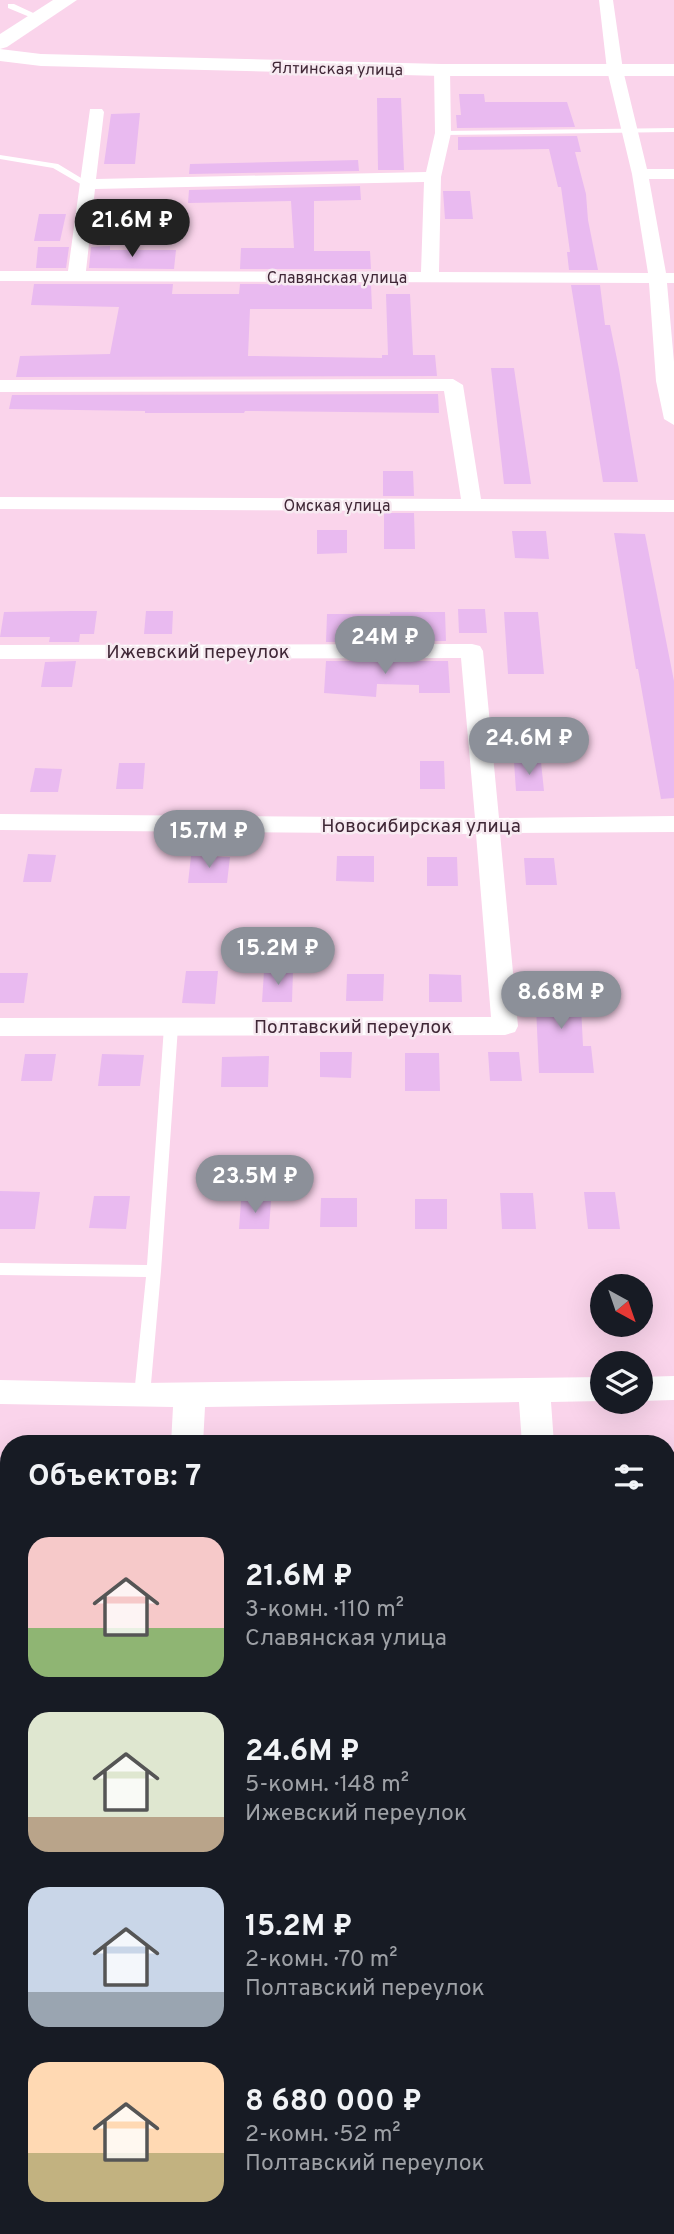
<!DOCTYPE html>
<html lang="ru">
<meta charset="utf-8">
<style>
:root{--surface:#171b24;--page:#20242c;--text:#f1f3f6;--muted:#9ea1a6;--accent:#8c9099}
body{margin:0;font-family:Overpass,sans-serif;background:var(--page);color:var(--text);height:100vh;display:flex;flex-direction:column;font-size:26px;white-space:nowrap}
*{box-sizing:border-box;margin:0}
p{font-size:23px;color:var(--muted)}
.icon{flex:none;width:38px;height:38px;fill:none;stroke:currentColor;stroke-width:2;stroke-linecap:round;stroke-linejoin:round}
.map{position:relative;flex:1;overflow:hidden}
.details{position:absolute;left:0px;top:1435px;width:676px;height:800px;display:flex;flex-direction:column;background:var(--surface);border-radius:28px 28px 0 0;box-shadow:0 7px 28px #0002}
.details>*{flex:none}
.needle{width:46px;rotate:140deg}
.tools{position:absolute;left:590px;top:1274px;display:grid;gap:14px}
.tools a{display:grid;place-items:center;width:63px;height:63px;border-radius:50%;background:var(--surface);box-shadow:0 7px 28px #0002;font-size:35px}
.price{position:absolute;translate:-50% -60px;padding:0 16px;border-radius:24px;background:var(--accent);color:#fff;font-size:23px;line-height:46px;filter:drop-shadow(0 2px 4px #0008)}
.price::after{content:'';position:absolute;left:50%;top:42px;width:21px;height:16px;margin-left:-10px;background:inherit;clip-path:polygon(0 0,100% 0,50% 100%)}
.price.selected{background:#222;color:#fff}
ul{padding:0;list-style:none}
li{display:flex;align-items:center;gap:21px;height:175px;padding:0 28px}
li span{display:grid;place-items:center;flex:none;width:196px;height:140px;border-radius:21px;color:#555}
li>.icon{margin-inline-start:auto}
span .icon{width:84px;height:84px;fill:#fffc;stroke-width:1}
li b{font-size:30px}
h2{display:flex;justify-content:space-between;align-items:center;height:84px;padding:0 28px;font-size:30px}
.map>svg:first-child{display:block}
.building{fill:#e9baf0}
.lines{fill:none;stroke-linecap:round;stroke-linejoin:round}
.lane{fill:#fff;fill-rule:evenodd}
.street{fill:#fff;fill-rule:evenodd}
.secondary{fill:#fff;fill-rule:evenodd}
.primary{fill:#fff;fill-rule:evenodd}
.labels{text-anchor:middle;stroke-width:5;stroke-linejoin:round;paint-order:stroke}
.far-street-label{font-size:16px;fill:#402837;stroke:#f7eaf1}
.street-label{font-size:19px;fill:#402837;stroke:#f7eaf1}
</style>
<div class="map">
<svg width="674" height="2234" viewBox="0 0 674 2234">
<rect width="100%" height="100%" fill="#fad4eb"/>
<!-- building -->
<path class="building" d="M459 94H484L485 102H567L575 127 457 128 456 115H461Z
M377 98H401L404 170H378Z
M140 113 135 164H104L111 114Z
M577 136 581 152H575L586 194 588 220 598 270H569L567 252H570L561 187H558L549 149 458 150V137Z
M358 160 359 171 189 174 190 164Z
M360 186 361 200 314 201V251H370L371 269H240L241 248H294L291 201 188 203 189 190Z
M443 191H470L473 219H445Z
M39 214H66L60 241H34Z
M110 246V250H176L174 269 89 268 91 247Z
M38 247H69L66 268H36Z
M34 284H173L172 294H239L240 284 371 285 372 309H250L248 356 382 358V355H388L386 294H410L413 355H435L437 376 16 377 20 356 110 354 119 307 31 305Z
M571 285H600L605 325H610L619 369 638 482H603Z
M491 368H514L531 484H504Z
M438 394 439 413 245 411 244 413H145V411L9 409 12 395Z
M383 471H413L414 496H383Z
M384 513H414L415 549H384Z
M317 530H347V553L317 554Z
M512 531H546L549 559 515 558Z
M614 533 645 534 674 681V798L661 799 638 669H636Z
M458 609H485L487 633H459Z
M72 611H97L94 634H80L79 642H49L50 637H0L4 612Z
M146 611H173L172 634H144Z
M390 612H445L446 641 326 642 327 614H390Z
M504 612H538L544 674H508Z
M76 661 72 687H41L45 662Z
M326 661H448L450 693H419V685L377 684 376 697 324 693Z
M420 761H444L445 789H420Z
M514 762H541L544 791H516Z
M119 763H145L143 789H116Z
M35 768 62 769 58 792H30Z
M28 854 56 855 51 882H23Z
M191 856 230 857 227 883H188Z
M337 856H374V882L336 881Z
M427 857H457L458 886H427Z
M524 858H554L557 885H526Z
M186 971H218L215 1004 182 1003Z
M264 971H293L292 1002H262Z
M0 973H28L24 1003H0Z
M347 974H384L383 1001H346Z
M429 974 461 975 462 1002H429Z
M535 985 580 986 583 1046H591L594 1073H539Z
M320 1052H352L351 1078 320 1077Z
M488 1052H519L522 1081H490Z
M405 1053H439L440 1091H405Z
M25 1054H56L52 1081H21Z
M102 1054 144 1055 140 1086H98Z
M269 1056 268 1087H221L222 1057Z
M0 1191 40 1192 35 1229H0Z
M584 1192H615L620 1229H588Z
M500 1193H533L536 1229H502Z
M94 1196H130L126 1229 89 1228Z
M321 1198H357V1227H320Z
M415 1199H447V1229H415Z
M241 1201H271L269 1229H239Z"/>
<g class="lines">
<!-- lane -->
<path class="lane" d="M8 4H14L44 18 37 20 8 8Z
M674 128V132L443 135 439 133 443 131Z
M0 155 58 164 91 184 84 186 53 168 0 159Z
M171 1022 178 1027 161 1271 150 1395 148 1399 142 1401 136 1399 134 1395 146 1277 0 1275V1263L147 1265 164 1027Z"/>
<!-- street -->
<path class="street" d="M599 0H613L623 70 647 169H674V179H649L666 273H674V283H667L674 362V425L664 419 656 381 649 283 0 281V271H68L90 109H102L104 112 96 179 426 172 435 133 434 70 442 65 450 70 451 133 441 177 439 272 648 273 632 174 607 70ZM424 182 421 272 86 271 95 189Z
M453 379 463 385 481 499 674 500V512L0 509V497L461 499 444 391 0 392V380Z
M472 644 480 646 483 651 499 818 674 816V832L500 833 518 1026 515 1032 505 1035 0 1036V1018L491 1017 476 834 0 830V814L475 818 461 658 0 659V645Z
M674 1376V1400L640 1401V1377Z
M602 1377V1401L551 1402 554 1444H522L519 1402 205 1407 203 1444H171L173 1407 0 1404V1380L142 1383Z
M667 2117 674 2118V2158L667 2157Z
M0 2126H9V2166H0Z"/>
<!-- secondary -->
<path class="secondary" d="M0 49 41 54 442 64H674V76H442L41 66 0 61Z"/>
<!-- primary -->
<path class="primary" d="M53 0H77L7 47 0 49V34Z"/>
</g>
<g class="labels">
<!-- far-street labels -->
<g class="far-street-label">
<text transform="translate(337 68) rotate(1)" y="6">Ялтинская улица</text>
<text x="337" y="283">Славянская улица</text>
<text x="337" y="511">Омская улица</text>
</g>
<!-- street labels -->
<g class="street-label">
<text x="198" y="658">Ижевский переулок</text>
<text x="421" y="832">Новосибирская улица</text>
<text x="353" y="1033">Полтавский переулок</text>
</g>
</g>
</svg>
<div class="tools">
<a><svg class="needle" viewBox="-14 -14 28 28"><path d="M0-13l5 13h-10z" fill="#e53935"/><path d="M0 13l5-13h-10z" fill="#9ea1a6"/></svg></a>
<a><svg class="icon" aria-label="layers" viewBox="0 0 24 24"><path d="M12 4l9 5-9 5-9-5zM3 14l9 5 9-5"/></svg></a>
</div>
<b class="price selected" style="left:132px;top:259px">21.6M ₽</b>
<b class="price" style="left:385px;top:676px">24M ₽</b>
<b class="price" style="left:529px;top:777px">24.6M ₽</b>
<b class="price" style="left:209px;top:870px">15.7M ₽</b>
<b class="price" style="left:278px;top:987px">15.2M ₽</b>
<b class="price" style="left:561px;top:1031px">8.68M ₽</b>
<b class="price" style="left:255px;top:1215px">23.5M ₽</b>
<section class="details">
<h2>Объектов: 7<svg class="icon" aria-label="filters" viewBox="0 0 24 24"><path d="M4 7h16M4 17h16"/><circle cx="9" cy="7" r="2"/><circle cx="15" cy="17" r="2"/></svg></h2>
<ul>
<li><span style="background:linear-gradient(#f6c9c9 65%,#8fb573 0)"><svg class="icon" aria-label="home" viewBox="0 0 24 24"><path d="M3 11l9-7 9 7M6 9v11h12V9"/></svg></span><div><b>21.6M ₽</b><p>3-комн. · 110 m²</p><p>Славянская улица</p></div></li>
<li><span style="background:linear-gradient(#dfe7d0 75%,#b9a48a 0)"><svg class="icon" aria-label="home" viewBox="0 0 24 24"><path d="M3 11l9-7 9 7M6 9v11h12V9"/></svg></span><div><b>24.6M ₽</b><p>5-комн. · 148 m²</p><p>Ижевский переулок</p></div></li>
<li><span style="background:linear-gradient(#c9d6e8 75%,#9aa5b1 0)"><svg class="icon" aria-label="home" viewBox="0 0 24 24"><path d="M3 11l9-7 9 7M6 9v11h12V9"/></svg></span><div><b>15.2M ₽</b><p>2-комн. · 70 m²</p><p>Полтавский переулок</p></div></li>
<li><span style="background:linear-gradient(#ffd9b3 65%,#c2b280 0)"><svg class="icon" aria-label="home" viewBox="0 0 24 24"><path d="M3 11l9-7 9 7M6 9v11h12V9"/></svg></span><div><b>8 680 000 ₽</b><p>2-комн. · 52 m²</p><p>Полтавский переулок</p></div></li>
</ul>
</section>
</div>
